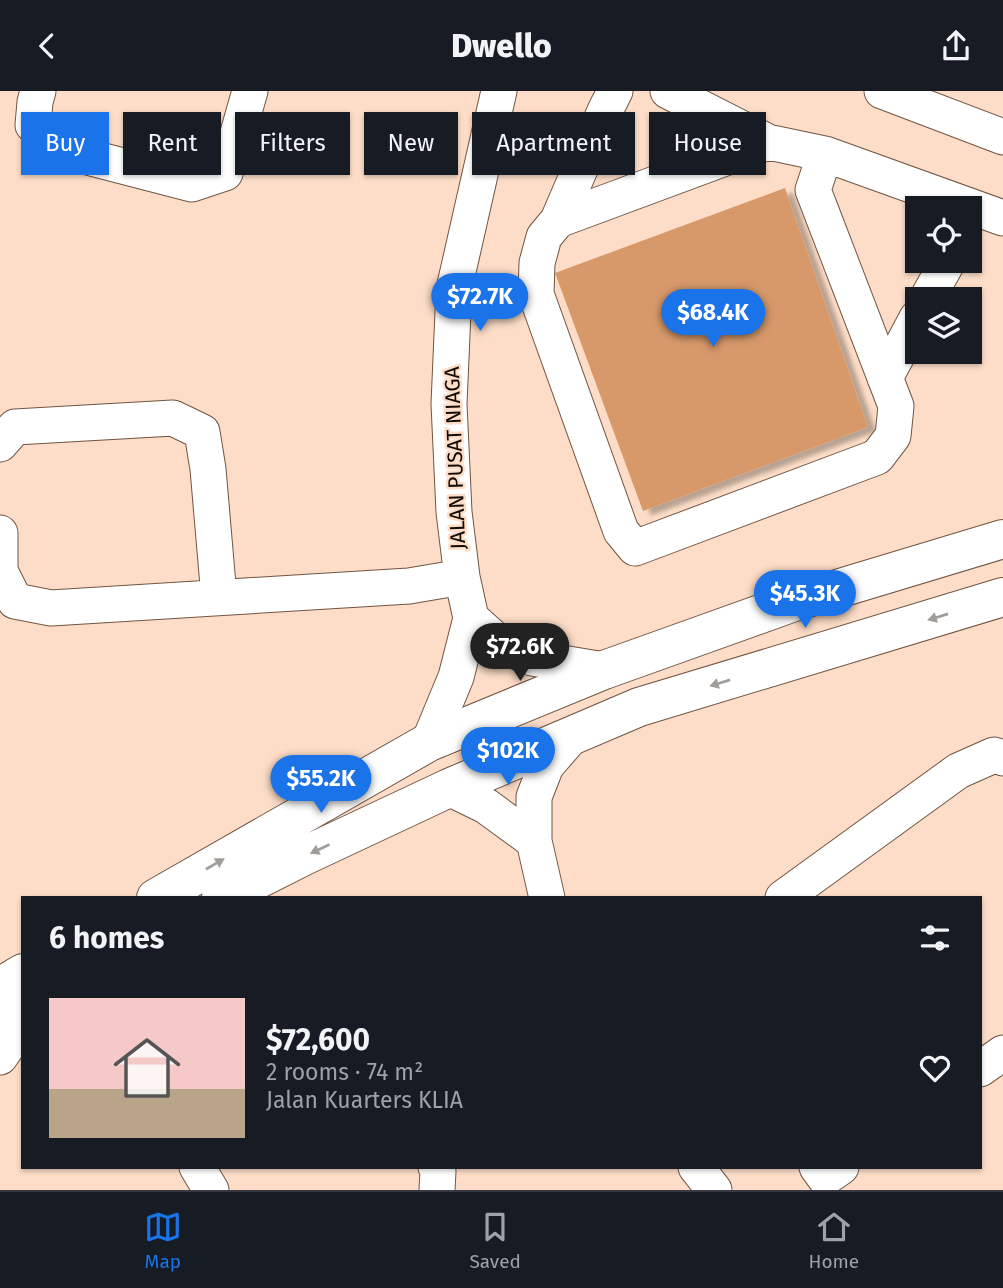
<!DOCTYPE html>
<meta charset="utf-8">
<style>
:root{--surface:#171b24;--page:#20242c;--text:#f1f3f6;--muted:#9ea1a6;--line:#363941;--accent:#1a73e8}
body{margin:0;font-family:"Fira Sans",sans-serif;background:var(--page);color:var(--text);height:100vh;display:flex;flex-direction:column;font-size:26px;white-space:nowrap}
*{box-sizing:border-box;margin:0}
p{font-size:23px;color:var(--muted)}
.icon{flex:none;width:38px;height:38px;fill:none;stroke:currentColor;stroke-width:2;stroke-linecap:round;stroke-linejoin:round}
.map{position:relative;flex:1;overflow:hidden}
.details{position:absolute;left:21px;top:805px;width:961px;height:273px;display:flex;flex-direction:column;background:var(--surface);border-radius:0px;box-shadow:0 2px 5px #0004}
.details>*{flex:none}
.banner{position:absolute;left:21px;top:21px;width:962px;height:63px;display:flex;gap:14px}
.controls{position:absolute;left:905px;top:105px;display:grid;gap:14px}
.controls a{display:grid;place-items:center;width:77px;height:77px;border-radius:0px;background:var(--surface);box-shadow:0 2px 5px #0004;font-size:35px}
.price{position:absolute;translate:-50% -60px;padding:0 16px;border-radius:24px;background:var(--accent);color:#fff;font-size:23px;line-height:46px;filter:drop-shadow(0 2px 4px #0008)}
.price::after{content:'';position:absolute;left:50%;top:42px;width:21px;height:16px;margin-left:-10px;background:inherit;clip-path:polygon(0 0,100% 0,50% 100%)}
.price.selected{background:#222;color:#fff}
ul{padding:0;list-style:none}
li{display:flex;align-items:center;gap:21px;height:175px;padding:0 28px}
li+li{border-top:2px solid var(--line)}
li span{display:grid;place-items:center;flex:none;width:196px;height:140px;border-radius:0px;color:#555}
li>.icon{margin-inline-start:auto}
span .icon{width:84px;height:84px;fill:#fffc;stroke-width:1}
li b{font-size:30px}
h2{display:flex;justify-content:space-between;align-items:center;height:84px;padding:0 28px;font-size:30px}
.pill{padding:0 24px;border-radius:0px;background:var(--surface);box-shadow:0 2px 5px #0004;font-size:24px;line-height:63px}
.pill.selected{background:var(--accent);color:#fff}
header{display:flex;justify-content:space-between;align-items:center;height:91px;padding:0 28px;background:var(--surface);font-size:32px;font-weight:800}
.dock{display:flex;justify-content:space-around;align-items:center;height:98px;border-top:2px solid var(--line);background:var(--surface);font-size:19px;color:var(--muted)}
.dock a{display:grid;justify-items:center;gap:4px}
.dock .selected{color:var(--accent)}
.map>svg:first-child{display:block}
.building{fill:#d7996b;filter:url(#shadow)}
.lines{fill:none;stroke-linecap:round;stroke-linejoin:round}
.minor-casing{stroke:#705542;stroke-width:37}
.major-casing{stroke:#705542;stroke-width:40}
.minor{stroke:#fff;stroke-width:35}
.major{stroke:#fff;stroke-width:38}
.oneway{fill:#a19d9a}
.labels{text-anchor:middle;stroke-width:5;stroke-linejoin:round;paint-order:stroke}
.street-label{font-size:21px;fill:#130903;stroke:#fdddc7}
</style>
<header><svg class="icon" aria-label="back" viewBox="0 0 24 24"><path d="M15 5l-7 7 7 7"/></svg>Dwello<svg class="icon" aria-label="share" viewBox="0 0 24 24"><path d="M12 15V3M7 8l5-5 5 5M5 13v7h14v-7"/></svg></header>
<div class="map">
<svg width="1003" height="1099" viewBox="0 0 1003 1099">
<defs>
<filter id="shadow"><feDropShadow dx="8" dy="4.5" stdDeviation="2" flood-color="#0004"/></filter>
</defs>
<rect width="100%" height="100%" fill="#fdddc7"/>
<!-- building -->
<path class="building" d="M785 97 868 336 643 420 555 182Z"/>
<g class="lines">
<defs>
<path id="minor" d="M38 0 35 11 33 34 57 58 192 93 225 82 236 49 250 0
M615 0 605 20 558 129 544 146 537 172 536 203 621 440 635 457 877 366 893 345 896 315 813 99 825 63
M668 0 768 51 825 63 1003 127
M882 0 1003 46
M558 129 768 51
M927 208 948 170
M885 287 917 227
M0 353 15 336 173 327 202 341 208 378 219 506
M0 442V480L15 510 51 517 409 495 462 486
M471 527 501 554 532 567 604 579
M429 651 456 586 471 527 462 486 454 421 449 313 454 198 499 0
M449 697 486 715 534 750
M547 807 534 750V706L546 675 572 645
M783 807 958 680 994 664 1003 667
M0 966 23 932
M980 978 1003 962
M197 1076 211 1099
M436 1076 438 1080 437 1099
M696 1076 714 1099
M817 1076 825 1087 841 1076"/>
<path id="major" d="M156 807 429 651 604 579 794 511 1003 448
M221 807 304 765 449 697 639 616 1003 506
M0 896 23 882
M0 934 23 920"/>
</defs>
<!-- minor casing -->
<use href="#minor" class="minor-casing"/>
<!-- major casing -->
<use href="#major" class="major-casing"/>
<!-- minor -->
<use href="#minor" class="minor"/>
<!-- major -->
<use href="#major" class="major"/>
</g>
<!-- one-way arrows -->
<defs><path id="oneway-solid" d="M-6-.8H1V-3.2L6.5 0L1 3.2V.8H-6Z" transform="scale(1.75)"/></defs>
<g class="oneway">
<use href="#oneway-solid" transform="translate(938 526) rotate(163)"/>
<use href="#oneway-solid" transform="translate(720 592) rotate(163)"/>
<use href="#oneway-solid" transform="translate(320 758) rotate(155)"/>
<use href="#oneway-solid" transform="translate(215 773) rotate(-30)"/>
</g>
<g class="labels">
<!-- street labels -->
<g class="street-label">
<text transform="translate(455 367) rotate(-92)" y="7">JALAN PUSAT NIAGA</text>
</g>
</g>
</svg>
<div class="controls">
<a><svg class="icon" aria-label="locate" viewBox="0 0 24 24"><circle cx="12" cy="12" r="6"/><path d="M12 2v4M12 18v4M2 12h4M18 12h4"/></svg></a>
<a><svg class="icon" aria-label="layers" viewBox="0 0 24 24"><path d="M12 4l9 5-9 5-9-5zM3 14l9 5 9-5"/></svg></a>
</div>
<b class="price" style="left:480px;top:242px">$72.7K</b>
<b class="price" style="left:713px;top:258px">$68.4K</b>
<b class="price" style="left:805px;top:539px">$45.3K</b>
<b class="price selected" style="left:520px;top:592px">$72.6K</b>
<b class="price" style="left:508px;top:696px">$102K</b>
<b class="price" style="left:321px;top:724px">$55.2K</b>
<div class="banner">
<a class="pill selected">Buy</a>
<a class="pill">Rent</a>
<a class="pill">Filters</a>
<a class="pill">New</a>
<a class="pill">Apartment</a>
<a class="pill">House</a>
</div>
<section class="details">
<h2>6 homes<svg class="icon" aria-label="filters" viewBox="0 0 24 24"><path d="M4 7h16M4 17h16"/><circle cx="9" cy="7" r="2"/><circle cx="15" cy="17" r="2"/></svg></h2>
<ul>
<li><span style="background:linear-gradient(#f6c9c9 65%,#b9a48a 0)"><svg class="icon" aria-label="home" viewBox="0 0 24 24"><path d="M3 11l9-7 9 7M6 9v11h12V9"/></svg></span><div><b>$72,600</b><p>2 rooms · 74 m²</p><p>Jalan Kuarters KLIA</p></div><svg class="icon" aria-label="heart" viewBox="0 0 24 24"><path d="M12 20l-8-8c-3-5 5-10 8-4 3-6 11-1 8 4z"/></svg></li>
</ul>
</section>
</div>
<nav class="dock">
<a class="selected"><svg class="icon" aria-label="map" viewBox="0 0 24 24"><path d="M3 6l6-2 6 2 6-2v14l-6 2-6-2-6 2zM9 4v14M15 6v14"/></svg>Map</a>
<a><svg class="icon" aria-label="saved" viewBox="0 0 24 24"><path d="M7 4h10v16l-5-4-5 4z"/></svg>Saved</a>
<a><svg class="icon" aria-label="home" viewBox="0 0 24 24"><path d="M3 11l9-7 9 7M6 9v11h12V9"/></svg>Home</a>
</nav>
